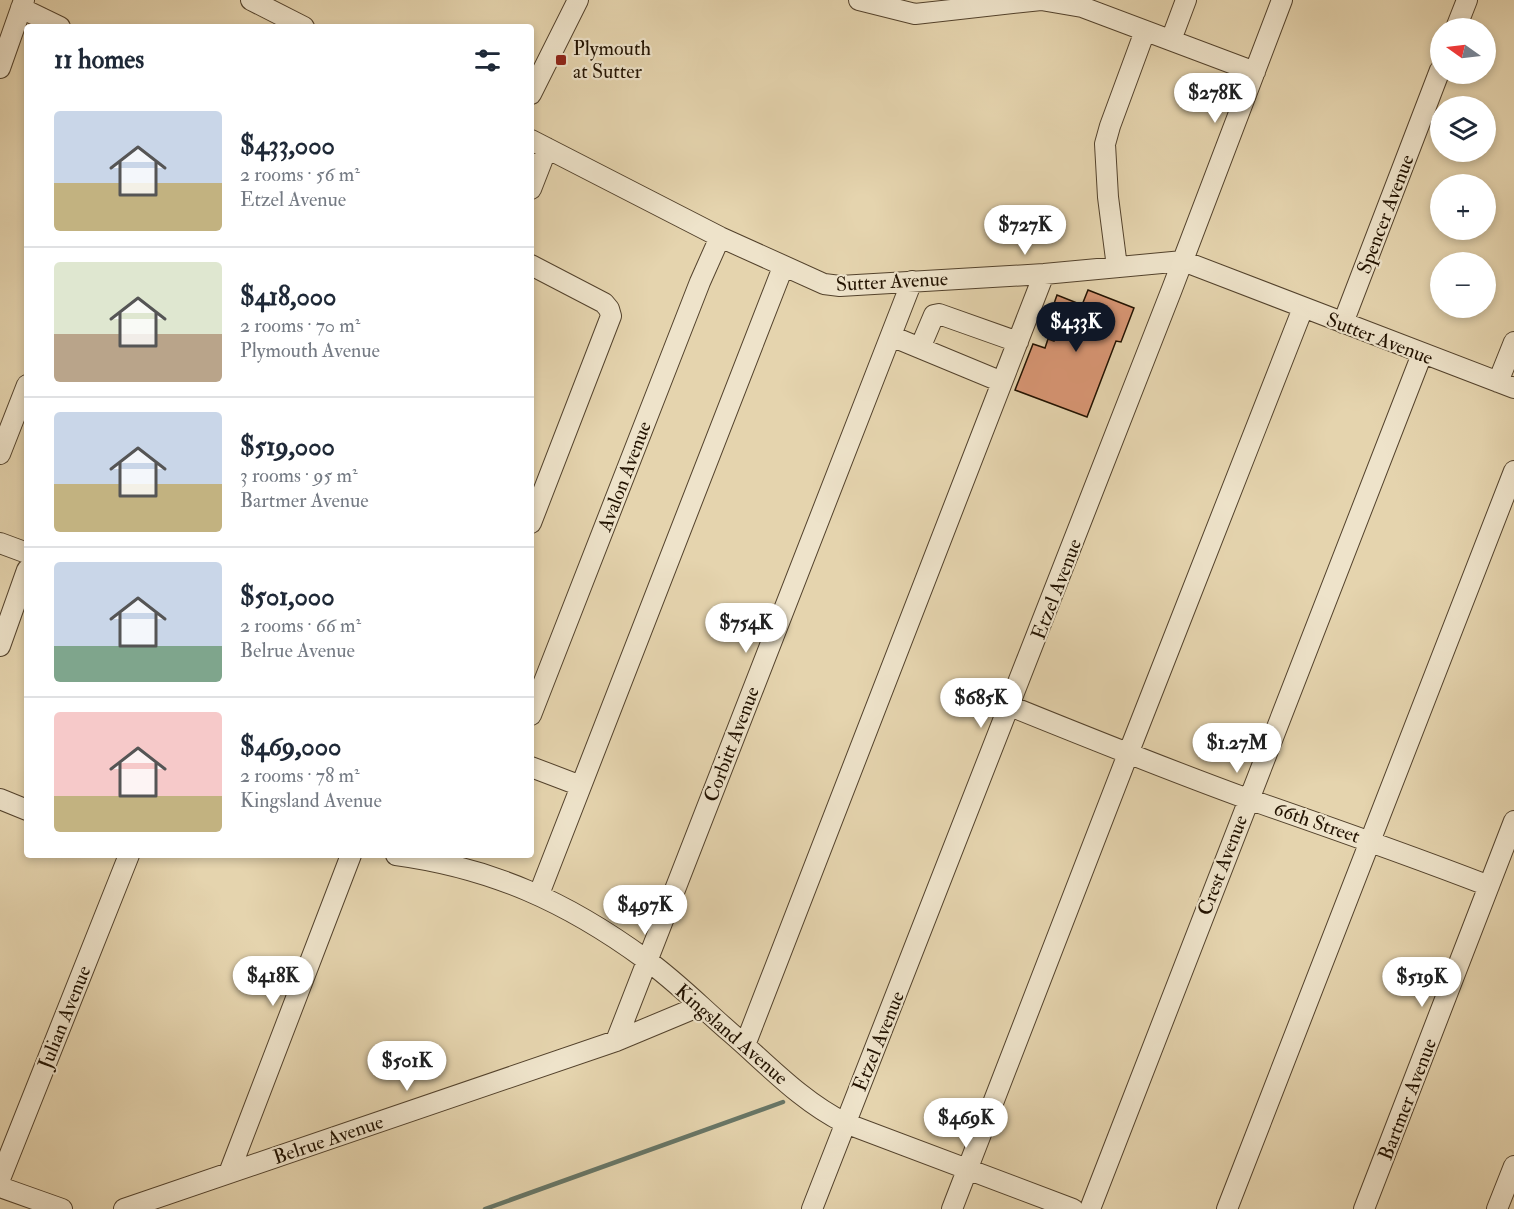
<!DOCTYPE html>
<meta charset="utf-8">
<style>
:root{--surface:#fff;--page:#f2f2f3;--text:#1f2937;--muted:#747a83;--line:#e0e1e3;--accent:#111827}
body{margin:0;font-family:"IM FELL Double Pica",serif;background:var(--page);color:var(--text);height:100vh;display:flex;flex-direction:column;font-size:22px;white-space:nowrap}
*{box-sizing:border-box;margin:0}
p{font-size:20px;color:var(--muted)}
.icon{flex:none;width:33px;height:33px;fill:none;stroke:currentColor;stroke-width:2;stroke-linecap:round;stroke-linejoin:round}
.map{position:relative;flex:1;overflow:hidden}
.sheet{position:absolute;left:24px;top:24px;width:510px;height:834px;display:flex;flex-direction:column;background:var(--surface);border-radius:6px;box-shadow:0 3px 9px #0003}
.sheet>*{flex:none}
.needle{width:39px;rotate:284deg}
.controls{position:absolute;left:1430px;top:18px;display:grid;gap:12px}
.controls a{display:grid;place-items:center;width:66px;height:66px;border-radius:50%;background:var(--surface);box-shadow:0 3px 9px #0003;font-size:30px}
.price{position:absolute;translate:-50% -51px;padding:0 14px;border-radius:21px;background:#fff;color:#222;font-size:20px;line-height:39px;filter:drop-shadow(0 2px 3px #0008)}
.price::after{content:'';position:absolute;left:50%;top:36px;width:18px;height:14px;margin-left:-9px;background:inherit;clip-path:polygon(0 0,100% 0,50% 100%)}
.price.active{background:var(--accent);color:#fff}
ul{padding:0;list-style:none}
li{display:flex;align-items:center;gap:18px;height:150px;padding:0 30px}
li+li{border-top:2px solid var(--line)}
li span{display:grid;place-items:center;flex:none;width:168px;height:120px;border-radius:6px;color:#555}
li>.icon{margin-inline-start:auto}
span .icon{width:72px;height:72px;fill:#fffc;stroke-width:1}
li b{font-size:26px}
h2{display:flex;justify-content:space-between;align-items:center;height:72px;padding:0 30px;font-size:26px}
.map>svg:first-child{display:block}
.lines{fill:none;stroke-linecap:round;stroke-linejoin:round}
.stream{stroke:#687666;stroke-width:4.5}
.building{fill:#d89674;stroke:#221200;stroke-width:1.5}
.minor-casing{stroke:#53422c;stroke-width:22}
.minor{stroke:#eee3ca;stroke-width:20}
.poi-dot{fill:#8f2418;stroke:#eee3ca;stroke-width:2}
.labels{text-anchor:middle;stroke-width:4.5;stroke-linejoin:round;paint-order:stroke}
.poi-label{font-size:20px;fill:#221200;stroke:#eee3ca;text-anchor:start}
.street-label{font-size:20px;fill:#221200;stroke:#eee3ca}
</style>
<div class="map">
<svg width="1514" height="1209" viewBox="0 0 1514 1209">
<rect width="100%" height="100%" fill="#e5d4ae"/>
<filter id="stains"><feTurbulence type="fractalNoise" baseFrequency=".00333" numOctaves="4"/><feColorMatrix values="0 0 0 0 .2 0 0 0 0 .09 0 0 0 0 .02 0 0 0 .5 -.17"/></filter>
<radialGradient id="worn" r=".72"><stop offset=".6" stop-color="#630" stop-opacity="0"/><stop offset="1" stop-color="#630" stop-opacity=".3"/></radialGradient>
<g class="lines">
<!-- stream -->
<path class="stream" d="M485 1209 783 1102"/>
</g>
<!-- building -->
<path class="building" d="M1088 290 1134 308 1121 342 1116 341 1087 417 1015 390 1033 344 1045 348 1048 339 1054 341 1062 320 1050 315 1057 295 1082 305Z"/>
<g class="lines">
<defs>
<path id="minor" d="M251 0 304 27
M859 0 915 14 1041 0 1082 7 1255 72
M21 8 60 27
M1456 28 1467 0
M1171 40 1186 0
M0 68 24 0
M531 94 578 0
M531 140 720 237 824 284 840 286 1044 274 1183 261 1514 388
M531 189 547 148
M531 265 604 303 609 309 611 316 531 523
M1117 267 1108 197 1105 144 1110 126 1145 31
M1343 323 1440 70
M891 336 1002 382
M920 348 934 315 939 314 1018 342
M1498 382 1514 342
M0 454 27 385
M0 543 27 553
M0 646 27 570
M1010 706C1089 738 1168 770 1248 799 1329 827 1409 855 1489 886
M531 715 700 282 720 237
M531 767 581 786
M0 799 27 810
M396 855C492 868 567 902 645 959 676 981 703 1009 731 1033 768 1065 801 1101 845 1123L1073 1209
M539 894 783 267
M616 1041 912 281
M745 1045 1044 274
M229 1173 351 855
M0 1179 129 855
M0 1187 62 1209
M124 1209 616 1041 700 1006
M812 1209 1172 289 1282 0
M952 1209 1128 754 1303 308
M1090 1209 1422 354
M1227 1209 1514 471
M1364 1209 1514 821
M1497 1209 1514 1166"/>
</defs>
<!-- minor casing -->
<use href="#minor" class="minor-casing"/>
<!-- minor -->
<use href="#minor" class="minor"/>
</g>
<!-- markers -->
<rect class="poi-dot" x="555" y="54" width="12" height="12" rx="3"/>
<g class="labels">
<!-- poi labels -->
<g class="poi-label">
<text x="573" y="55">Plymouth<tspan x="573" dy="23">at Sutter</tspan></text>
</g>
<!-- street labels -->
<g class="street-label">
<text transform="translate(1385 214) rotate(-69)" y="7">Spencer Avenue</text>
<text transform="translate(892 281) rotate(-3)" y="7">Sutter Avenue</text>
<text transform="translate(1380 338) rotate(21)" y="7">Sutter Avenue</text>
<text transform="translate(624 476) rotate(-69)" y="7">Avalon Avenue</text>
<text transform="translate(1056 589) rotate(-69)" y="7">Etzel Avenue</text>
<text transform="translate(731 744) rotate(-69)" y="7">Corbitt Avenue</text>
<text transform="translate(1317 822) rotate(19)" y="7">66th Street</text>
<text transform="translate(1222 865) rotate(-69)" y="7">Crest Avenue</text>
<text transform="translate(64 1017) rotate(-68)" y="7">Julian Avenue</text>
<text transform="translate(732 1034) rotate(41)" y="7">Kingsland Avenue</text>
<text transform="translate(878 1041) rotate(-68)" y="7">Etzel Avenue</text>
<text transform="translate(1407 1099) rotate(-69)" y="7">Bartmer Avenue</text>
<text transform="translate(328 1139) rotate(-19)" y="7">Belrue Avenue</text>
</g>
</g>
<rect width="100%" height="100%" filter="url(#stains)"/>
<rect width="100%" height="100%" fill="url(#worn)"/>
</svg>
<div class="controls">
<a><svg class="needle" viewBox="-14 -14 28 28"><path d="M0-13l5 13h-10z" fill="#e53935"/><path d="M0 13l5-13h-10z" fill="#747a83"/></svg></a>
<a><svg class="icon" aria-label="layers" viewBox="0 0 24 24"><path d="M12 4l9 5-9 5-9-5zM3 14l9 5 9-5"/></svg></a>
<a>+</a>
<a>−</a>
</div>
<b class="price" style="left:1215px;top:124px">$278K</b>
<b class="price" style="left:1025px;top:256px">$727K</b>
<b class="price active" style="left:1076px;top:353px">$433K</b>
<b class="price" style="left:746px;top:654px">$754K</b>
<b class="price" style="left:981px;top:729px">$685K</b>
<b class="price" style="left:1237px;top:774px">$1.27M</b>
<b class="price" style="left:645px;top:936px">$497K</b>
<b class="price" style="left:273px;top:1007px">$418K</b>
<b class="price" style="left:1422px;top:1008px">$519K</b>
<b class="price" style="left:407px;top:1092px">$501K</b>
<b class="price" style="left:966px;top:1149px">$469K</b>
<section class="sheet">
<h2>11 homes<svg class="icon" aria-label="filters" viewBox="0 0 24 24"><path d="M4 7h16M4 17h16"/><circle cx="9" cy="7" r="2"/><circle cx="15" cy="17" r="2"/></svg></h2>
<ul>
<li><span style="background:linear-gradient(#c9d6e8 60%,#c2b280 0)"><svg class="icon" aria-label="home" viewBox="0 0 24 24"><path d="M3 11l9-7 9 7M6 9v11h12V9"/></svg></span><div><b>$433,000</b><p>2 rooms · 56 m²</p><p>Etzel Avenue</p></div></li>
<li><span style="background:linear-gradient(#dfe7d0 60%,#b9a48a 0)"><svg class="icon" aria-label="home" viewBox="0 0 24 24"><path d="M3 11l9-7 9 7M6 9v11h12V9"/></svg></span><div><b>$418,000</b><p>2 rooms · 70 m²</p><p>Plymouth Avenue</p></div></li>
<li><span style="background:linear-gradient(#c9d6e8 60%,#c2b280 0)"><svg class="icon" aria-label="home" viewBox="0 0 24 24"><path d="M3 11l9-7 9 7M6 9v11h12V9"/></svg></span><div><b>$519,000</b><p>3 rooms · 95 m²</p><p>Bartmer Avenue</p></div></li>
<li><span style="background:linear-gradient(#c9d6e8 70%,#7fa58c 0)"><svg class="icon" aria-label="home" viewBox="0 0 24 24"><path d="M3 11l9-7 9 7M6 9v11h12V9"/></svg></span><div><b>$501,000</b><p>2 rooms · 66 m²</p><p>Belrue Avenue</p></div></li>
<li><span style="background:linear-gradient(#f6c9c9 70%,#c2b280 0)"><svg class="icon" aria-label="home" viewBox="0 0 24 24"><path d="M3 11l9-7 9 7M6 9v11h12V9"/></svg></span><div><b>$469,000</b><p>2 rooms · 78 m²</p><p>Kingsland Avenue</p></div></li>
</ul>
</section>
</div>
